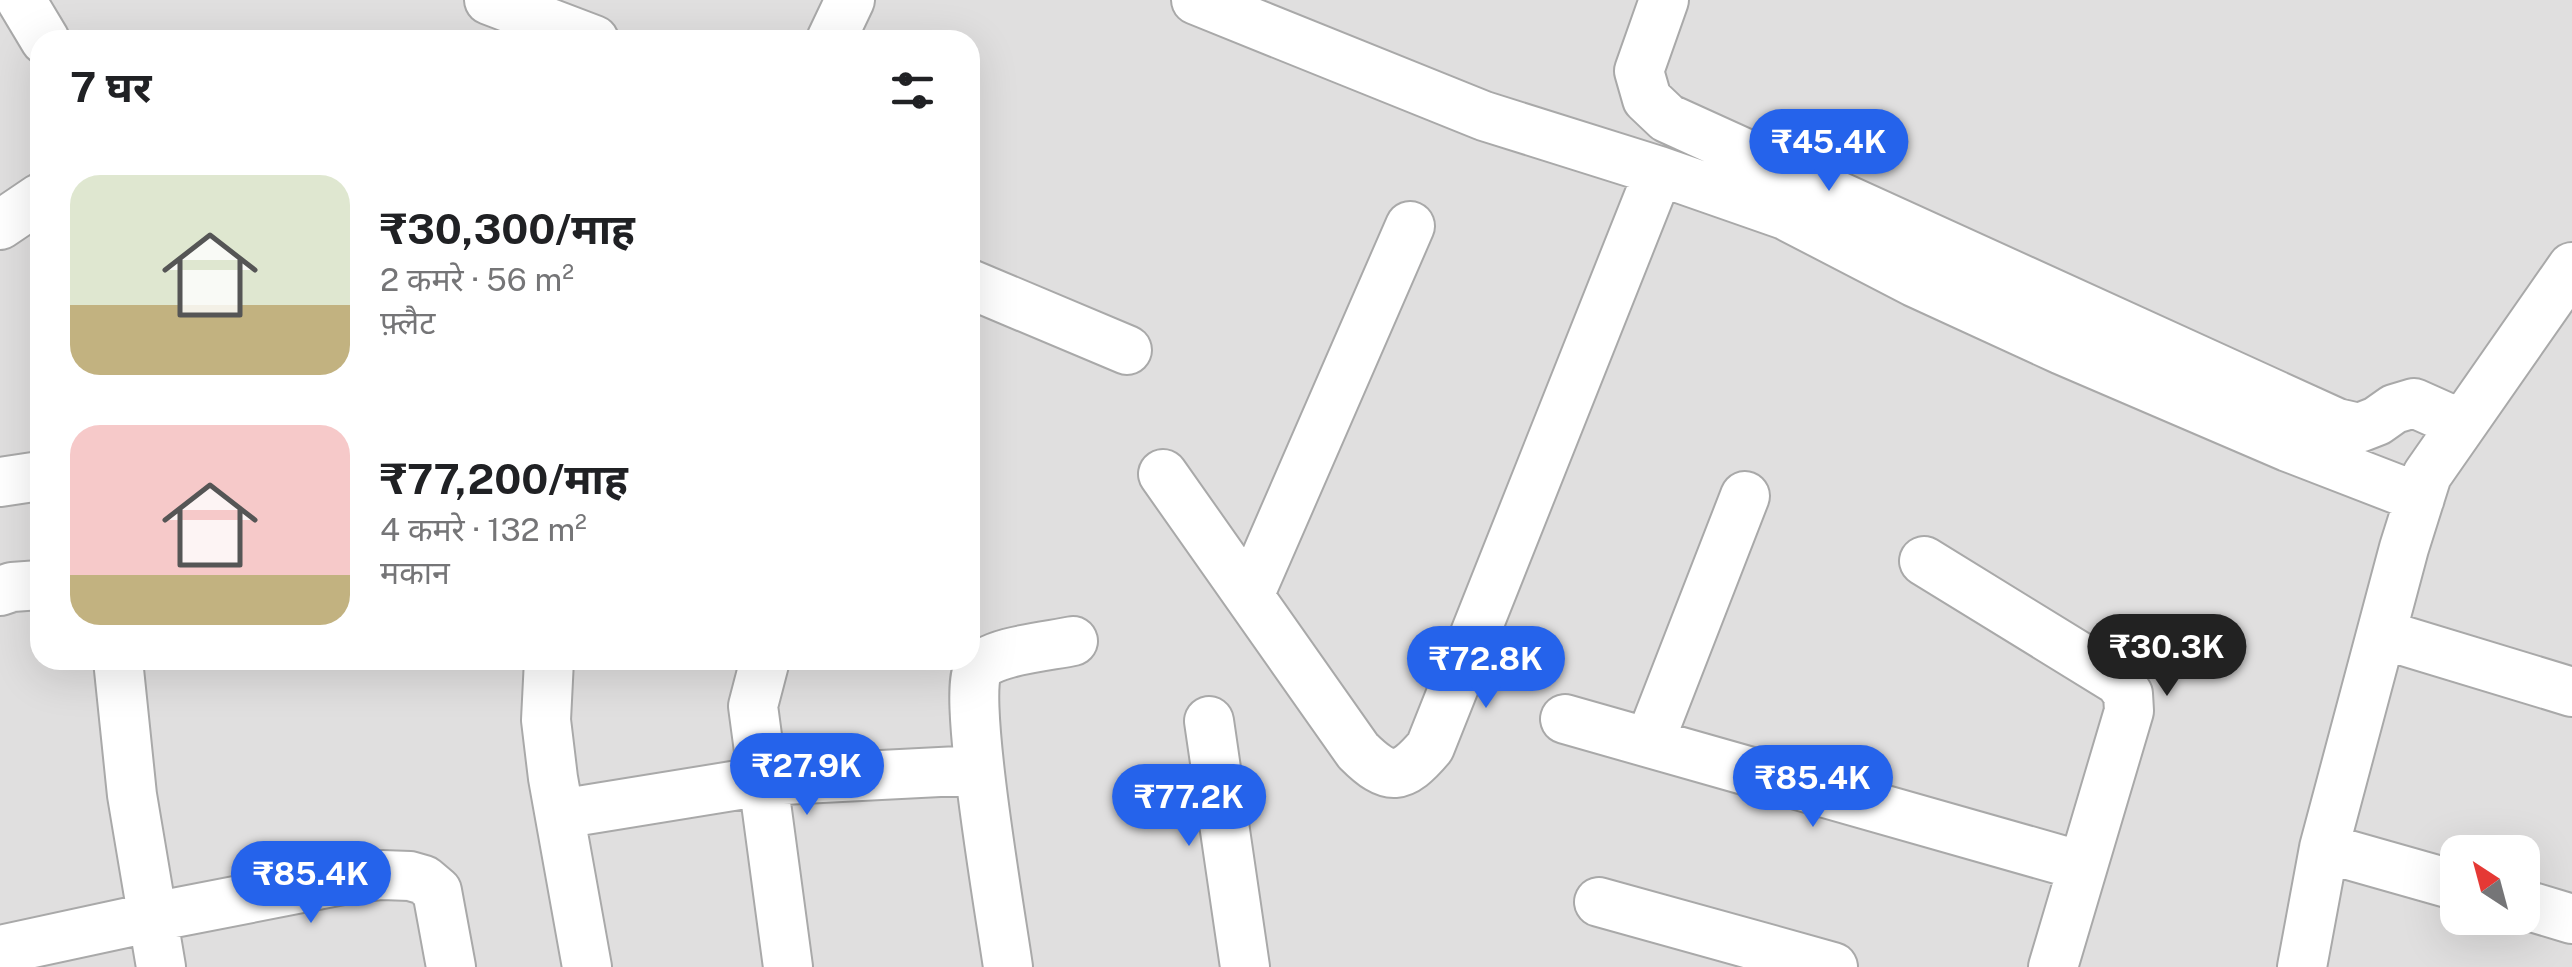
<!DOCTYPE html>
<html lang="hi">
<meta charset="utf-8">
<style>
:root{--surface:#fff;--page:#f6f6f6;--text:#202124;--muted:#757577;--accent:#2563eb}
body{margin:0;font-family:"Public Sans","Noto Sans Devanagari",sans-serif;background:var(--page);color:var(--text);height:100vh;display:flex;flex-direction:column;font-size:38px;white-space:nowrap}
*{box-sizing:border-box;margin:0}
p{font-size:32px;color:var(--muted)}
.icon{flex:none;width:55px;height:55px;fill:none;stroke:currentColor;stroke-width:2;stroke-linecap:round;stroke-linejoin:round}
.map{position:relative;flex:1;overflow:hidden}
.sheet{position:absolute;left:30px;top:30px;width:950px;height:640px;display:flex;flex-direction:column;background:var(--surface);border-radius:30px;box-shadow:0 10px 40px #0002}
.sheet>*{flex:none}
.needle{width:65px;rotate:324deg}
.fabs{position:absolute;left:2440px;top:835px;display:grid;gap:20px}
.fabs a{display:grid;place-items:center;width:100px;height:100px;border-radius:20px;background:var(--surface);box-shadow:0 10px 40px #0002;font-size:50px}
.price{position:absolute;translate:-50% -85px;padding:0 22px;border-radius:35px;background:var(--accent);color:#fff;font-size:32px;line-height:65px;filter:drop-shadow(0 2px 5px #0008)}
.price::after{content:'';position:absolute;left:50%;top:60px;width:30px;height:22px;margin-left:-15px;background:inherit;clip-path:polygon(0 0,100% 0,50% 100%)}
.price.selected{background:#222;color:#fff}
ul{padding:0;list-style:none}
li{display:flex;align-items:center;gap:30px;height:250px;padding:0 40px}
li span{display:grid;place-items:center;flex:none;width:280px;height:200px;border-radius:30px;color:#555}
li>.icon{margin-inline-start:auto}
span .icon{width:120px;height:120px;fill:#fffc;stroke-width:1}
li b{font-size:42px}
h2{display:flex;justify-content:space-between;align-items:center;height:120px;padding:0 40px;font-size:42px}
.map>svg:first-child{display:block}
.residential{fill:#e0dfdf;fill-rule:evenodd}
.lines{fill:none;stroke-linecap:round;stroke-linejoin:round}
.minor-casing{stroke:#a9a9a9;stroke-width:52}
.minor{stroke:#fff;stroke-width:48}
</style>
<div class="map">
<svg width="2572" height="967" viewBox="0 0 2572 967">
<rect width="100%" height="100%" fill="#f2efe9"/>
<!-- residential -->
<path class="residential" d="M0 0H2572V967H0ZM40 40H970V660H40ZM2458 852H2522V918H2458Z"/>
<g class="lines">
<defs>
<path id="minor" d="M21 0 45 40
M489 0 594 40
M1196 0 1484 116 1659 171 1785 215 1914 282 2062 350 2288 447 2420 498
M1664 0 1639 71 1647 99 1667 118 2337 423 2359 428 2377 421 2394 409 2414 403 2461 424
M831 40 850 0
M0 225 40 198
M970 284 1127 350
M1163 474 1358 751C1389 782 1402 780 1430 747L1659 171
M0 482 40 476
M1924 561 2119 681 2128 694 2129 711 2053 967
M0 591 12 587 40 585
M1249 596 1410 226
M2381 634 2572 692
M118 660 132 795 161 967
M549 660 546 720 553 778 587 967
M765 660 753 706 788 967
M1565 719 2082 866
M1209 721 1245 967
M1649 743 1745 496
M560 814 763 781 979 770
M2324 848 2458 886
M1599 902 1833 967
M2522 904 2572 919
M0 950 153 917 348 879 382 875 410 876 424 880 437 891 451 967
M1008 967C1002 923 962 695 978 669 990 651 1051 646 1073 641
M2302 967 2324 848 2404 548 2427 475 2572 267"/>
</defs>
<!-- minor casing -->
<use href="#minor" class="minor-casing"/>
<!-- minor -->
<use href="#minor" class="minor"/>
</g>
</svg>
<div class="fabs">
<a><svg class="needle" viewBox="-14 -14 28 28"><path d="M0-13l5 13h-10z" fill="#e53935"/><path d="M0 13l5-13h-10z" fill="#757577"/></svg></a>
</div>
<b class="price" style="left:1829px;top:194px">₹45.4K</b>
<b class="price selected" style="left:2167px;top:699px">₹30.3K</b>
<b class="price" style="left:1486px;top:711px">₹72.8K</b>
<b class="price" style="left:807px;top:818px">₹27.9K</b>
<b class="price" style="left:1813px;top:830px">₹85.4K</b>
<b class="price" style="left:1189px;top:849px">₹77.2K</b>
<b class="price" style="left:311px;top:926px">₹85.4K</b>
<section class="sheet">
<h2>7 घर<svg class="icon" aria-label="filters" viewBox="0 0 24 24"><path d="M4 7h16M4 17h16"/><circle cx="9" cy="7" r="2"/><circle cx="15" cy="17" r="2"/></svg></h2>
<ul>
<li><span style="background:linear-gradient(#dfe7d0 65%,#c2b280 0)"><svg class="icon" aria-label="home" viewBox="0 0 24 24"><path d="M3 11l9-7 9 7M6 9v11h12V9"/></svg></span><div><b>₹30,300/माह</b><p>2 कमरे · 56 m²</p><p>फ़्लैट</p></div></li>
<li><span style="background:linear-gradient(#f6c9c9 75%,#c2b280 0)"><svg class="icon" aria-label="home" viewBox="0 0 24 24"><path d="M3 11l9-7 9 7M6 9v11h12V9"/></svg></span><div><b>₹77,200/माह</b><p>4 कमरे · 132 m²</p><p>मकान</p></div></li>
</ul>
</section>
</div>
